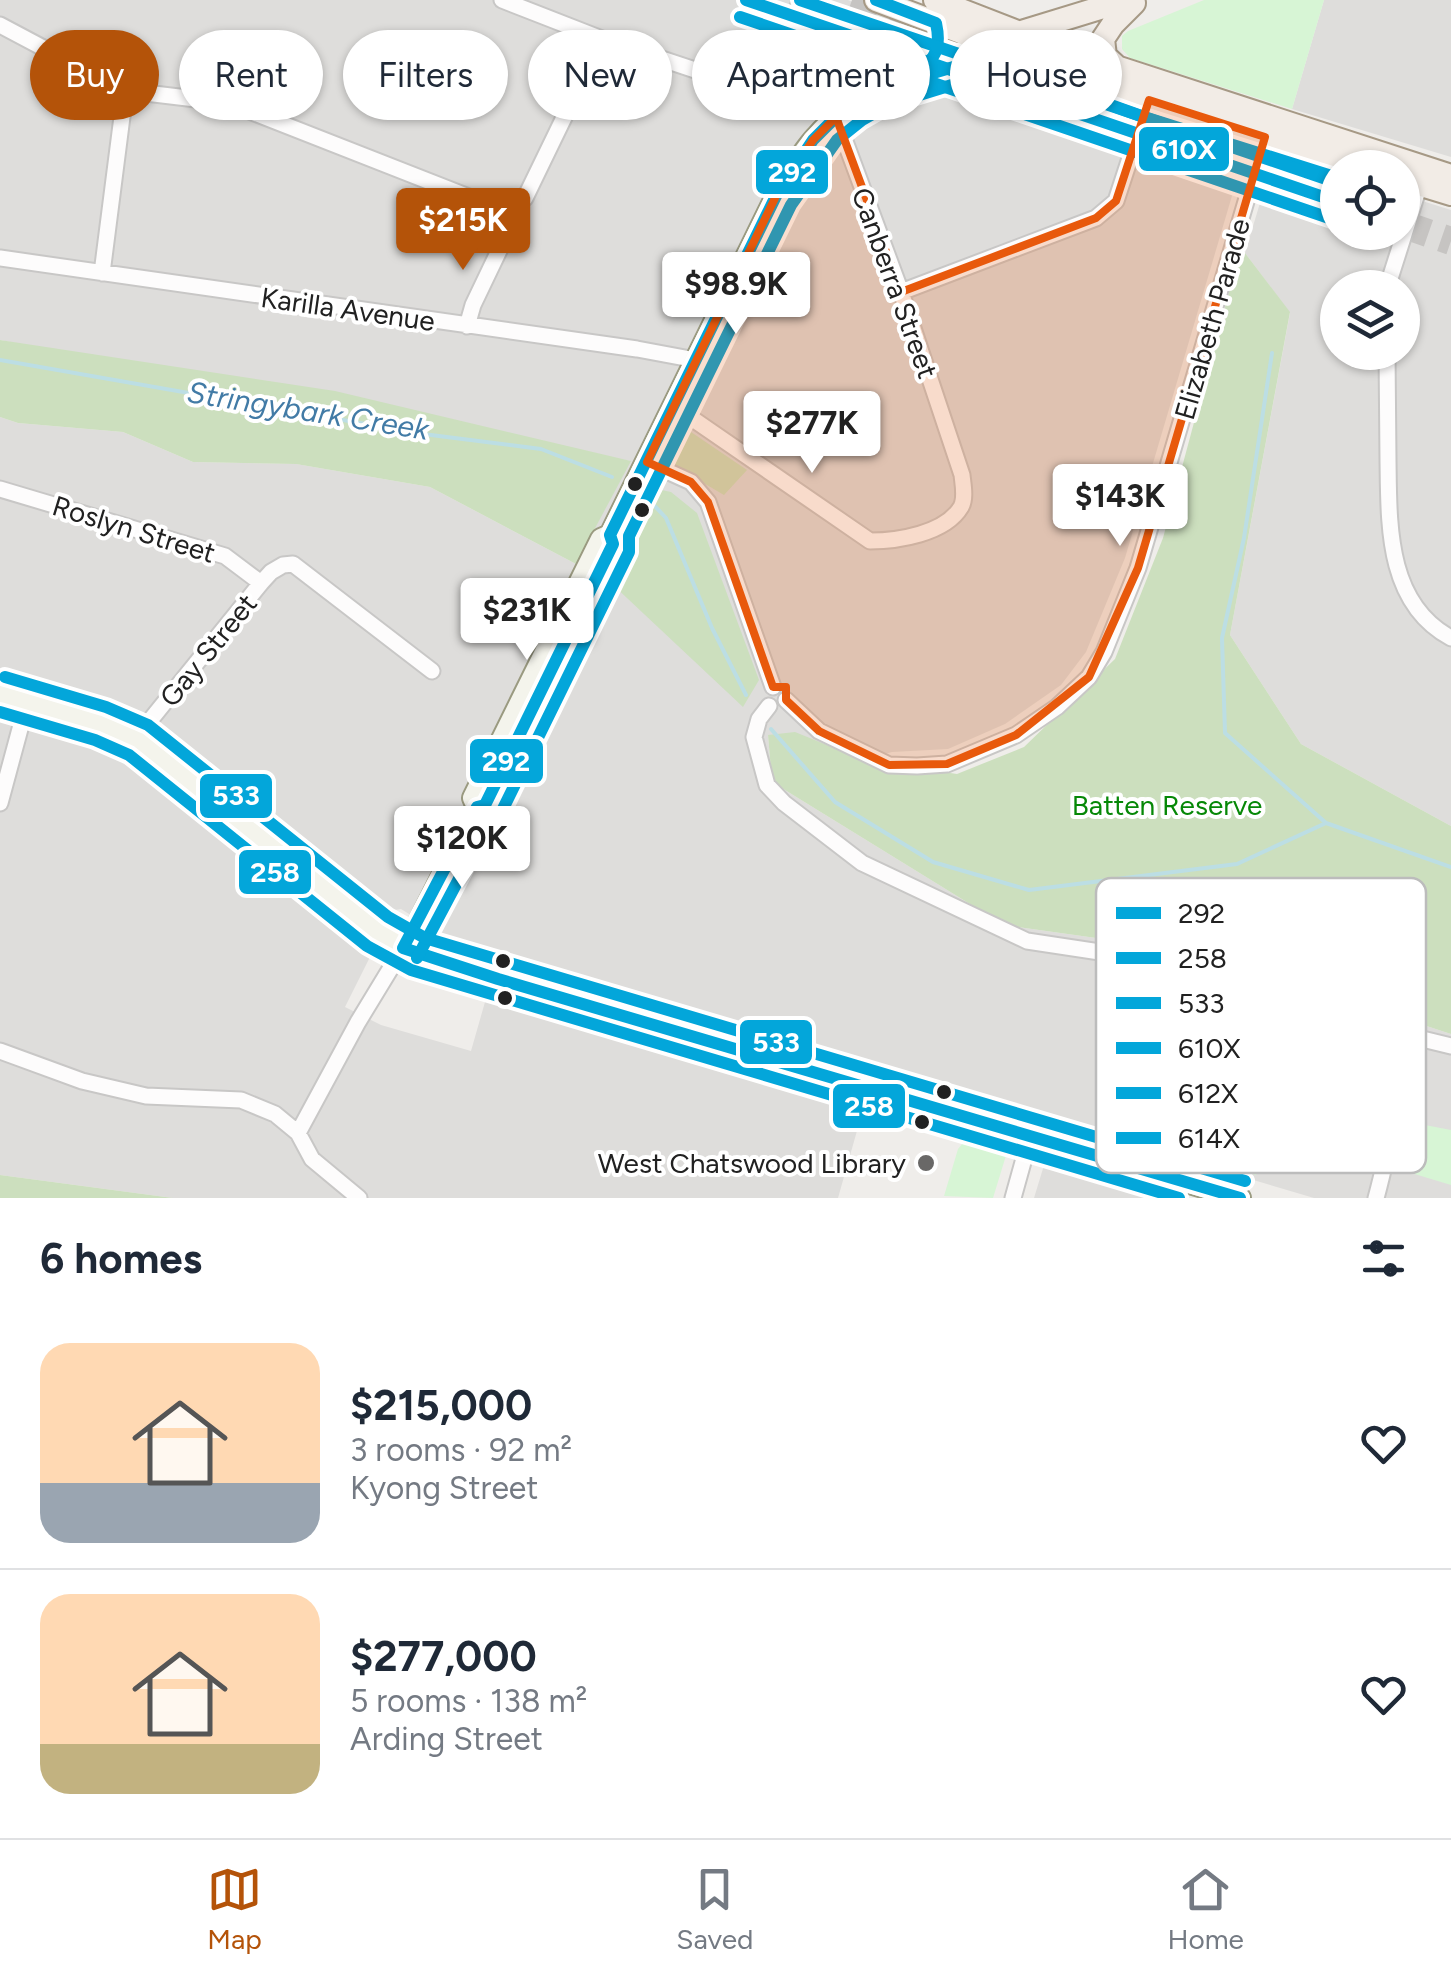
<!DOCTYPE html>
<meta charset="utf-8">
<style>
:root{--surface:#fff;--page:#f2f2f3;--text:#1f2937;--muted:#747a83;--line:#e0e1e3;--accent:#b45309}
body{margin:0;font-family:Figtree,sans-serif;background:var(--page);color:var(--text);height:100vh;display:flex;flex-direction:column;font-size:38px;white-space:nowrap}
*{box-sizing:border-box;margin:0}
p{font-size:32px;color:var(--muted)}
.icon{flex:none;width:55px;height:55px;fill:none;stroke:currentColor;stroke-width:2;stroke-linecap:round;stroke-linejoin:round}
.map{position:relative;height:1198px;overflow:hidden}
.panel{display:flex;flex-direction:column;background:var(--surface);flex:1}
.panel>*{flex:none}
.banner{position:absolute;left:30px;top:30px;width:1392px;height:90px;display:flex;gap:20px}
.tools{position:absolute;left:1320px;top:150px;display:grid;gap:20px}
.tools a{display:grid;place-items:center;width:100px;height:100px;border-radius:50%;background:var(--surface);box-shadow:0 2px 8px #0004;font-size:50px}
.price{position:absolute;translate:-50% -85px;padding:0 22px;border-radius:10px;background:#fff;color:#222;font-size:32px;line-height:65px;filter:drop-shadow(0 2px 5px #0008)}
.price::after{content:'';position:absolute;left:50%;top:60px;width:30px;height:22px;margin-left:-15px;background:inherit;clip-path:polygon(0 0,100% 0,50% 100%)}
.price.active{background:var(--accent);color:#fff}
ul{padding:0;list-style:none}
li{display:flex;align-items:center;gap:30px;height:250px;padding:0 40px}
li+li{border-top:2px solid var(--line)}
li span{display:grid;place-items:center;flex:none;width:280px;height:200px;border-radius:30px;color:#555}
li>.icon{margin-inline-start:auto}
span .icon{width:120px;height:120px;fill:#fffc;stroke-width:1}
li b{font-size:42px}
h2{display:flex;justify-content:space-between;align-items:center;height:120px;padding:0 40px;font-size:42px}
.tag{padding:0 35px;border-radius:45px;background:var(--surface);box-shadow:0 2px 8px #0004;font-size:35px;line-height:90px}
.tag.active{background:var(--accent);color:#fff}
.menu{display:flex;justify-content:space-around;align-items:center;height:140px;border-top:2px solid var(--line);background:var(--surface);font-size:28px;color:var(--muted)}
.menu a{display:grid;justify-items:center;gap:5px}
.menu .active{color:var(--accent)}
.map>svg:first-child{display:block}
.residential{fill:#dedddb;fill-rule:evenodd}
.forest{fill:#ccdfbe}
.park{fill:#d7f5d5}
.lines{fill:none;stroke-linecap:round;stroke-linejoin:round}
.stream{stroke:#bcdee4;stroke-width:4}
.motorway-tunnel{stroke:#c6c4c2;stroke-width:28;stroke-dasharray:28 14;stroke-linecap:butt}
.minor-casing{stroke:#c8c7c6;stroke-width:19}
.secondary-casing{stroke:#9a9a80;stroke-width:24}
.primary-casing{stroke:#a69985;stroke-width:26}
.minor{stroke:#fdfcfc;stroke-width:15}
.secondary{stroke:#f4f4ec;stroke-width:20}
.primary{stroke:#f2ece6;stroke-width:22}
.bus-1-casing{stroke:#fff;stroke-width:20}
.bus-2-casing{stroke:#fff;stroke-width:20}
.bus-3-casing{stroke:#fff;stroke-width:20}
.bus-4-casing{stroke:#fff;stroke-width:20}
.bus-5-casing{stroke:#fff;stroke-width:20}
.bus-6-casing{stroke:#fff;stroke-width:20}
.bus-1{stroke:#03a6da;stroke-width:12}
.bus-2{stroke:#03a6da;stroke-width:12}
.bus-3{stroke:#03a6da;stroke-width:12}
.bus-4{stroke:#03a6da;stroke-width:12}
.bus-5{stroke:#03a6da;stroke-width:12}
.bus-6{stroke:#03a6da;stroke-width:12}
.marked{fill:#e8590c;fill-opacity:0.2;stroke:#e8590c;stroke-width:8;stroke-linejoin:round}
.bus-dot{fill:#212121;stroke:#fff;stroke-width:4}
.poi-dot{fill:#696867;stroke:#fff;stroke-width:4}
.labels{text-anchor:middle;stroke-width:8;stroke-linejoin:round;paint-order:stroke}
.street-label{font-size:28px;fill:#212121;stroke:#fff}
.park-label{font-size:28px;fill:#068807;stroke:#fff}
.poi-label{font-size:28px;fill:#212121;stroke:#fff;text-anchor:end}
.water-label{font-size:30px;font-style:italic;fill:#427ba6;stroke:#fff}
.key{fill:#fff;stroke:#bcbcbc;stroke-width:2.5}
.key-label{font-size:28px;fill:#212121}
.line-badge{stroke:#fff;stroke-width:4}
.badge-label{font-size:28px;text-anchor:middle;font-weight:bold;fill:#fff}
</style>
<div class="map">
<svg width="1451" height="1198" viewBox="0 0 1451 1198">
<rect width="100%" height="100%" fill="#efedea"/>
<!-- residential -->
<path class="residential" d="M0 0H848L912 27 931 89 988 71 1233 143 1243 155 1242 162 1125 558 1086 652 1061 685 1005 724 948 749 892 752 864 760 768 735 772 782 1004 925 1203 953 1451 1034V1198H1314L440 939 438 932 401 909 389 911 132 710 0 670V417L18 423 123 432 193 462 296 464 430 487 576 564 630 461 0 340Z
M1324 0H1451V157L1292 109Z
M1274 156 1337 176 1338 232H1402L1403 195 1451 210V826L1301 744 1230 635 1290 313 1245 253ZM1338 288H1402V352H1338Z
M0 714 117 749 372 953 345 1007 381 1025 471 1051 487 995 864 1106 838 1198H173L0 1175Z
M1045 1162 1166 1198H1034Z"/>
<!-- forest -->
<path class="forest" d="M1245 253 1290 312 1230 635 1301 744 1451 826V1034L1203 953 1004 925 772 782 768 735 795 732 864 760 957 774 1024 747 1115 659 1163 538 1236 266Z
M0 340 335 391 631 461 576 564 430 487 296 464 193 462 123 432 18 423 0 417Z
M688 430 747 470 724 495 671 464Z
M657 489 671 492 697 513 759 680 743 707 611 583Z
M0 1175 173 1198H0Z"/>
<!-- park -->
<path class="park" d="M1204 0H1324L1292 109 1130 58 1122 49V36L1128 31Z
M1241 1091 1278 1102 1256 1175 1219 1164Z
M1404 1121 1451 1130V1185L1398 1169Z
M967 1138 1008 1149 993 1198 944 1196 958 1149Z"/>
<g class="lines">
<!-- stream -->
<path class="stream" d="M1272 353 1244 538 1222 638 1225 733 1326 823
M0 360 423 434 541 449 612 477
M651 502 666 518 712 628 746 695
M771 729 835 802 933 862 1029 890 1237 864 1326 823 1451 867"/>
<!-- motorway-tunnel -->
<path class="motorway-tunnel" d="M746 0 1338 202
M852 0 902 18
M1402 224 1451 241"/>
<defs>
<path id="minor" d="M502 0 602 39 836 117 901 292 962 475C963 485 966 498 961 507 945 534 897 541 870 541L674 406
M0 25 113 85 129 91 229 103 507 212 525 198 602 39
M0 258 637 349 696 360
M102 273 123 109 129 91
M1387 288 1420 184
M901 292 1096 218 1116 201 1149 100
M467 326 473 305 506 236
M1387 352C1387 388 1388 424 1388 460 1389 524 1386 603 1451 638
M647 462 691 482 708 502 773 687
M0 489 225 556 261 583
M786 700 819 731 889 765 917 766 947 764 1016 735 1057 707 1089 677 1104 652 1138 568 1265 137
M769 706 759 719 754 737 767 785 784 803 862 863 1027 941 1199 967 1410 1036 1451 1046
M138 740 148 723 261 583 271 572 283 565 293 564 432 671
M0 803 27 703
M0 1051 82 1081 146 1096 241 1100 275 1114 298 1133 312 1159 359 1198
M298 1133 358 1022 403 948
M1013 1198 1030 1137
M1376 1198C1391 1145 1398 1090 1410 1036"/>
<path id="secondary" d="M0 694 101 724 138 740 378 932 418 954 1240 1198
M477 807 473 798 601 539 610 535 776 196C789 176 800 154 816 137 860 86 927 66 987 42
M403 948 414 932 477 807 485 804"/>
<path id="primary" d="M876 0 1080 77 1363 168
M935 0 1061 49 1451 176
M1015 34 1126 0
M1118 68 1105 56 1103 39 1113 24 1134 3
M1402 179 1451 194"/>
</defs>
<!-- minor casing -->
<use href="#minor" class="minor-casing"/>
<!-- secondary casing -->
<use href="#secondary" class="secondary-casing"/>
<!-- primary casing -->
<use href="#primary" class="primary-casing"/>
<!-- minor -->
<use href="#minor" class="minor"/>
<!-- secondary -->
<use href="#secondary" class="secondary"/>
<!-- primary -->
<use href="#primary" class="primary"/>
<defs>
<path id="bus-1" d="M876 0 936 23C945 64 922 65 893 82
M403 948 477 807 485 805 613 544 610 535 776 196 813 140 836 117 883 88 1041 41
M403 948 498 979 1240 1198"/>
<path id="bus-2" d="M0 712 95 740 129 755 367 946 411 970 1179 1198
M417 958 489 822 501 813 629 552V536L791 205 837 140 862 120 890 104 1007 68 1144 117 1338 178"/>
<path id="bus-3" d="M5 677 106 707 148 725 388 917 425 938 1245 1181"/>
<path id="bus-4" d="M746 0 1338 202"/>
<path id="bus-5" d="M740 17 1332 219"/>
<path id="bus-6" d="M800 0 1338 183"/>
</defs>
<!-- bus-1 casing -->
<use href="#bus-1" class="bus-1-casing"/>
<!-- bus-2 casing -->
<use href="#bus-2" class="bus-2-casing"/>
<!-- bus-3 casing -->
<use href="#bus-3" class="bus-3-casing"/>
<!-- bus-4 casing -->
<use href="#bus-4" class="bus-4-casing"/>
<!-- bus-5 casing -->
<use href="#bus-5" class="bus-5-casing"/>
<!-- bus-6 casing -->
<use href="#bus-6" class="bus-6-casing"/>
<!-- bus-1 -->
<use href="#bus-1" class="bus-1"/>
<!-- bus-2 -->
<use href="#bus-2" class="bus-2"/>
<!-- bus-3 -->
<use href="#bus-3" class="bus-3"/>
<!-- bus-4 -->
<use href="#bus-4" class="bus-4"/>
<!-- bus-5 -->
<use href="#bus-5" class="bus-5"/>
<!-- bus-6 -->
<use href="#bus-6" class="bus-6"/>
</g>
<!-- marked area -->
<path class="marked" d="M1149 100 1265 137 1138 568 1089 677 1016 735 947 764 889 765 819 731 786 700V687H773L708 502 691 482 647 462 776 196 813 140 836 117 901 292 1096 218 1116 201Z"/>
<!-- markers -->
<g class="bus-dot">
<circle cx="635" cy="484" r="9"/>
<circle cx="642" cy="510" r="9"/>
<circle cx="503" cy="961" r="9"/>
<circle cx="505" cy="998" r="9"/>
<circle cx="944" cy="1092" r="9"/>
<circle cx="922" cy="1122" r="9"/>
</g>
<circle class="poi-dot" cx="926" cy="1163" r="10"/>
<g class="labels">
<!-- street labels -->
<g class="street-label">
<text transform="translate(895 283) rotate(70)" y="10">Canberra Street</text>
<text transform="translate(348 309) rotate(8)" y="10">Karilla Avenue</text>
<text transform="translate(1212 319) rotate(-74)" y="10">Elizabeth Parade</text>
<text transform="translate(134 529) rotate(17)" y="10">Roslyn Street</text>
<text transform="translate(208 650) rotate(-51)" y="10">Gay Street</text>
</g>
<!-- park labels -->
<g class="park-label">
<text x="1167" y="815">Batten Reserve</text>
</g>
<!-- poi labels -->
<g class="poi-label">
<text x="906" y="1173">West Chatswood Library</text>
</g>
<!-- water labels -->
<g class="water-label">
<text transform="translate(308 411) rotate(9)" y="10">Stringybark Creek</text>
</g>
</g>
<!-- legend -->
<rect x="1096" y="878" width="330" height="295" rx="15" class="key"/>
<rect x="1116" y="907" width="45" height="12" fill="#03a6da"/>
<rect x="1116" y="952" width="45" height="12" fill="#03a6da"/>
<rect x="1116" y="997" width="45" height="12" fill="#03a6da"/>
<rect x="1116" y="1042" width="45" height="12" fill="#03a6da"/>
<rect x="1116" y="1087" width="45" height="12" fill="#03a6da"/>
<rect x="1116" y="1132" width="45" height="12" fill="#03a6da"/>
<g class="key-label">
<text x="1178" y="923">292</text>
<text x="1178" y="968">258</text>
<text x="1178" y="1013">533</text>
<text x="1178" y="1058">610X</text>
<text x="1178" y="1103">612X</text>
<text x="1178" y="1148">614X</text>
</g>
<g class="line-badge">
<rect x="1137" y="125" width="94" height="48" rx="10" fill="#03a6da"/>
<rect x="754" y="148" width="76" height="48" rx="10" fill="#03a6da"/>
<rect x="468" y="737" width="77" height="48" rx="10" fill="#03a6da"/>
<rect x="198" y="772" width="76" height="48" rx="10" fill="#03a6da"/>
<rect x="237" y="848" width="76" height="48" rx="10" fill="#03a6da"/>
<rect x="738" y="1018" width="76" height="48" rx="10" fill="#03a6da"/>
<rect x="831" y="1082" width="76" height="48" rx="10" fill="#03a6da"/>
</g>
<g class="badge-label">
<text x="1184" y="159">610X</text>
<text x="792" y="182">292</text>
<text x="506" y="771">292</text>
<text x="236" y="805">533</text>
<text x="275" y="882">258</text>
<text x="776" y="1052">533</text>
<text x="869" y="1116">258</text>
</g>
</svg>
<div class="tools">
<a><svg class="icon" aria-label="locate" viewBox="0 0 24 24"><circle cx="12" cy="12" r="6"/><path d="M12 2v4M12 18v4M2 12h4M18 12h4"/></svg></a>
<a><svg class="icon" aria-label="layers" viewBox="0 0 24 24"><path d="M12 4l9 5-9 5-9-5zM3 14l9 5 9-5"/></svg></a>
</div>
<b class="price active" style="left:463px;top:273px">$215K</b>
<b class="price" style="left:736px;top:337px">$98.9K</b>
<b class="price" style="left:812px;top:476px">$277K</b>
<b class="price" style="left:1120px;top:549px">$143K</b>
<b class="price" style="left:527px;top:663px">$231K</b>
<b class="price" style="left:462px;top:891px">$120K</b>
<div class="banner">
<a class="tag active">Buy</a>
<a class="tag">Rent</a>
<a class="tag">Filters</a>
<a class="tag">New</a>
<a class="tag">Apartment</a>
<a class="tag">House</a>
</div>
</div>
<section class="panel">
<h2>6 homes<svg class="icon" aria-label="filters" viewBox="0 0 24 24"><path d="M4 7h16M4 17h16"/><circle cx="9" cy="7" r="2"/><circle cx="15" cy="17" r="2"/></svg></h2>
<ul>
<li><span style="background:linear-gradient(#ffd9b3 70%,#9aa5b1 0)"><svg class="icon" aria-label="home" viewBox="0 0 24 24"><path d="M3 11l9-7 9 7M6 9v11h12V9"/></svg></span><div><b>$215,000</b><p>3 rooms · 92 m²</p><p>Kyong Street</p></div><svg class="icon" aria-label="heart" viewBox="0 0 24 24"><path d="M12 20l-8-8c-3-5 5-10 8-4 3-6 11-1 8 4z"/></svg></li>
<li><span style="background:linear-gradient(#ffd9b3 75%,#c2b280 0)"><svg class="icon" aria-label="home" viewBox="0 0 24 24"><path d="M3 11l9-7 9 7M6 9v11h12V9"/></svg></span><div><b>$277,000</b><p>5 rooms · 138 m²</p><p>Arding Street</p></div><svg class="icon" aria-label="heart" viewBox="0 0 24 24"><path d="M12 20l-8-8c-3-5 5-10 8-4 3-6 11-1 8 4z"/></svg></li>
</ul>
</section>
<nav class="menu">
<a class="active"><svg class="icon" aria-label="map" viewBox="0 0 24 24"><path d="M3 6l6-2 6 2 6-2v14l-6 2-6-2-6 2zM9 4v14M15 6v14"/></svg>Map</a>
<a><svg class="icon" aria-label="saved" viewBox="0 0 24 24"><path d="M7 4h10v16l-5-4-5 4z"/></svg>Saved</a>
<a><svg class="icon" aria-label="home" viewBox="0 0 24 24"><path d="M3 11l9-7 9 7M6 9v11h12V9"/></svg>Home</a>
</nav>
